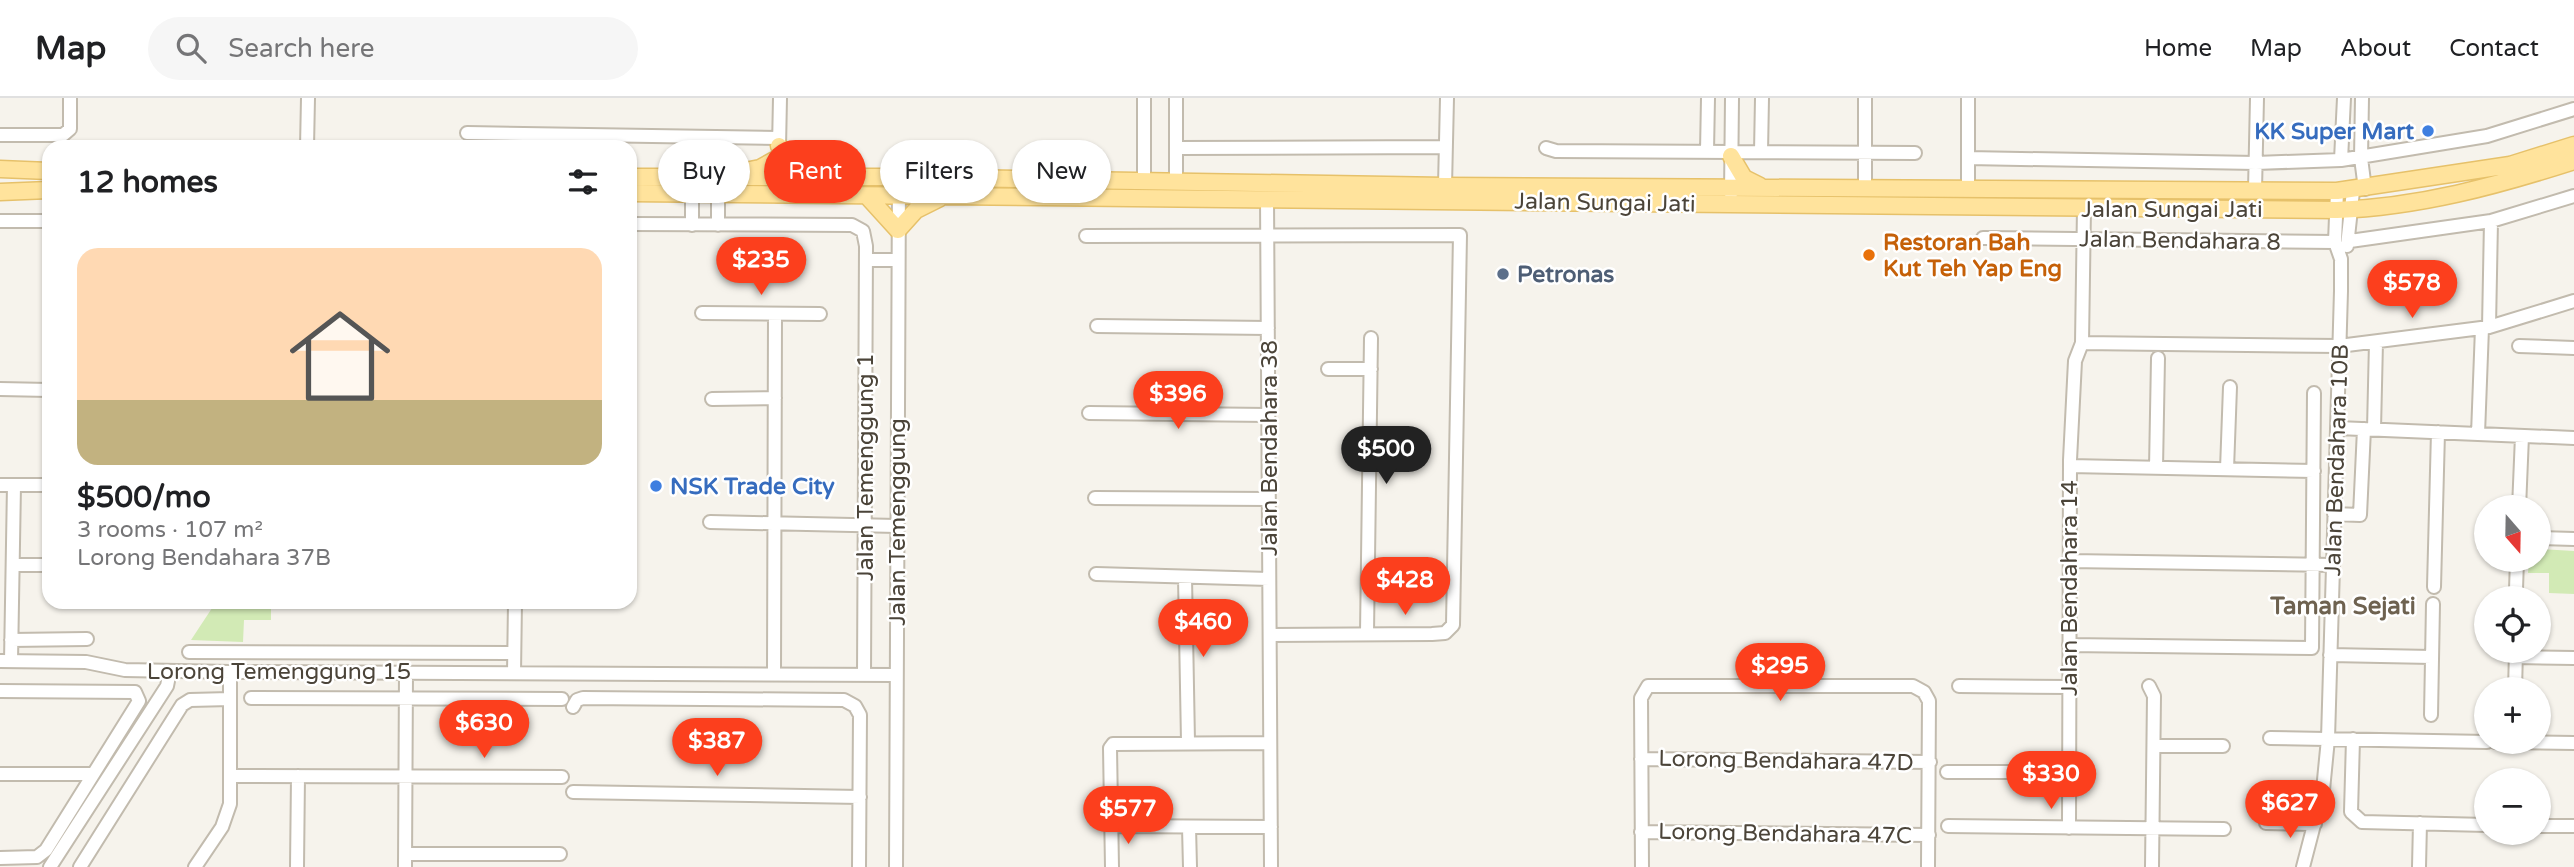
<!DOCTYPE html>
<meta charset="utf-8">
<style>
:root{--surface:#fff;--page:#f6f6f6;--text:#202124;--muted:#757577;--line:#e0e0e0;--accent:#fc3f1d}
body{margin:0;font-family:"Varela Round",sans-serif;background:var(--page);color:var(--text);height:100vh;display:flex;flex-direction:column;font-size:26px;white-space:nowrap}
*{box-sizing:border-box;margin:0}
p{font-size:23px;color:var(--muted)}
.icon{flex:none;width:38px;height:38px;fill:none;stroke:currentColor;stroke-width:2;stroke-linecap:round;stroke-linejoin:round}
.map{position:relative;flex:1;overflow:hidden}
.panel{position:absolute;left:42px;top:42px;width:595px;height:469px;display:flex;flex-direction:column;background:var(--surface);border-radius:21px;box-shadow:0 2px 5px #0004}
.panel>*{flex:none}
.top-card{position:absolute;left:658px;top:42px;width:665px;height:63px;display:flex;gap:14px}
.needle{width:46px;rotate:160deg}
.buttons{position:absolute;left:2474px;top:397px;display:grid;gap:14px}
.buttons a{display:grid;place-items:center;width:77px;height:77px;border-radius:50%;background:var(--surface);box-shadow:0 2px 5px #0004;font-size:35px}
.price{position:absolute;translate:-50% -60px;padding:0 16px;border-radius:24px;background:var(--accent);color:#fff;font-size:23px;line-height:46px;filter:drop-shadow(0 2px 4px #0008)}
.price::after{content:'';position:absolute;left:50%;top:42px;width:21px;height:16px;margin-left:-10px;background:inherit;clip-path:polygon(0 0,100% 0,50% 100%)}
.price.on{background:#222;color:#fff}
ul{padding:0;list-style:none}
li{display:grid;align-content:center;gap:14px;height:371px;padding:0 35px}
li+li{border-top:2px solid var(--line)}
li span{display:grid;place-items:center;height:217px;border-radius:21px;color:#555}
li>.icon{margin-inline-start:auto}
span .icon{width:126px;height:126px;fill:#fffc;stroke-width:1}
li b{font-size:30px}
h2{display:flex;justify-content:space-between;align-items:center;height:84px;padding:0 35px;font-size:30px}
.chip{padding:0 24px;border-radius:32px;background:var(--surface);box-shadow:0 2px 5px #0004;font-size:24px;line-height:63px}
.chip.on{background:var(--accent);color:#fff}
header{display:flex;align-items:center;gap:42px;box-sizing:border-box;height:98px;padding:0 35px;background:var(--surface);border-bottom:2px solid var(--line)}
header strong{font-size:33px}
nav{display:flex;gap:38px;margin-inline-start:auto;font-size:24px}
.search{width:490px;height:63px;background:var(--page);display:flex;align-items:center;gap:18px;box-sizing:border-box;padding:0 24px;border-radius:38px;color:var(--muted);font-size:26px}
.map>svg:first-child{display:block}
.green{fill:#d2eab5}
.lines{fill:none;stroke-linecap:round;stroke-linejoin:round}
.minor-casing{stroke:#c2bbae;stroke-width:16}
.major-casing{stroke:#e6c16a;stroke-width:19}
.minor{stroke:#fff;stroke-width:12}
.major{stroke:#ffe39c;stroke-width:16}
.shop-dot{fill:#3f7fe0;stroke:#fff;stroke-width:2.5}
.food-dot{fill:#e8710a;stroke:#fff;stroke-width:2.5}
.service-dot{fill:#5c6f8a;stroke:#fff;stroke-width:2.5}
.labels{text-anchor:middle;stroke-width:5;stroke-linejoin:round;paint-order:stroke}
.shop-label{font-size:23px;font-weight:bold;fill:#366cbe;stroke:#fff;text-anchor:end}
.street-label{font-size:23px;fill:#4b4439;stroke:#fff}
.food-label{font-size:23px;font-weight:bold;fill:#c56008;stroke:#fff;text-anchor:start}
.service-label{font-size:23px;font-weight:bold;fill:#4e5e75;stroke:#fff;text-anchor:start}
.neighbourhood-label{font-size:24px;font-weight:bold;fill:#6e6250;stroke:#fff}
</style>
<header>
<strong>Map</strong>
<div class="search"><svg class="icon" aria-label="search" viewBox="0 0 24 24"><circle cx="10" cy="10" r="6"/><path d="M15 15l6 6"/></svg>Search here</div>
<nav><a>Home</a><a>Map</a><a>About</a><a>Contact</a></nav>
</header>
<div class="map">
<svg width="2574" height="769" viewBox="0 0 2574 769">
<rect width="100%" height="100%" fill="#f6f3ec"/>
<!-- green -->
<path class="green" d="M2539 451 2574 453V496L2549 495V475H2528L2529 462H2539Z
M216 504H271V522H244L243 544 191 542Z"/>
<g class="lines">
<defs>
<path id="minor" d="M2362 0 2361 60 2365 91
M467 35 779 40
M0 37H63L70 31V0
M307 49 308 0
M1176 50 1446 49
M1546 50 1556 53 1915 55
M1707 53 1708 0
M1761 54 1762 0
M1968 60 2256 65 2341 62 2487 38 2574 11
M2341 62 2344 0
M1144 83V0
M1176 83V0
M1445 88 1447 0
M1865 90V0
M1968 90V0
M2255 92 2257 0
M1731 96 1732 0
M692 97V127
M778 98 780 0
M1267 100 1271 769
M0 123H49
M630 126 852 127 863 133 866 148 864 577
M718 127V98
M1086 138 1460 137 1453 527 1445 535 1432 536 1270 537
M1983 140 2335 144
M2350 143 2491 123 2574 98
M2347 148 2353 93
M866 162H898
M702 215 820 216
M1097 228 1268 230
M2489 229 2491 123
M2082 245 2339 248 2489 229 2574 203
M2519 248 2574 250
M1328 271H1371
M0 291 49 292
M712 301 775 300
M1089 315 1268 317
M2338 330 2574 340
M2374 331 2376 244
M2478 336 2482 230
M2070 368 2314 373
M2156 370 2158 260
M2227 371 2230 289
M0 387H49
M1095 400 1269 401
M2519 410 2522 338
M2334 416 2360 417 2364 331
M710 424 897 428
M2539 440 2574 441
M2070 463 2332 467
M13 467H49
M1096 476 1269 481
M1185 479 1188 644
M2434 489 2438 334
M2516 491 2517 462
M1367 535 1371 240
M11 542 87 541
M2069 547 2312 550 2314 295
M189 554 514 555
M2330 557 2432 559
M2516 559 2574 560
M0 563 86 564 125 572 230 574 896 577
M11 563 14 387
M514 575 515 504
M774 576 775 216
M1959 588 2069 589
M2149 588 2154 598 2152 769
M2515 592 2516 553
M0 593 135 594 139 603 46 752 37 759 0 760
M251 600 562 601
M573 609 577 602 583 600 844 602 855 608 860 617 859 769
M2431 617 2433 506
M2270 640 2487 644
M2353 641 2351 714 2362 724 2487 727
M2495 644 2574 645
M2154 648H2223
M1641 661 1930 664
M1947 674H2068
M0 676H93
M230 678 562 679
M573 694 860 699
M2266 725 2315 726
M1111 728 1271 729
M1948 728 2224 731
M2539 728H2574
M1189 729 1190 769
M2069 730 2070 362 2075 263 2082 245 2084 110
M1641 734 1929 737
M405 756H560
M50 769 167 588 170 573
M80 769 182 607 190 602 230 601
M195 769 222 729 230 706V574
M297 769 298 678
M405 769 406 574
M896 769 899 79
M1112 769 1110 650 1113 646 1270 645
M1642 769 1641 600 1648 588H1913L1924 594 1929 603 1928 769
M2303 769 2323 692 2328 641 2341 193V161L2335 144 2337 93
M2419 769 2420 725"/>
<path id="major" d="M779 48 792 64 814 77
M1731 58 1744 80 1760 88
M0 71 49 73
M745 73 760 70 778 60
M630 79H899L1445 88 2337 93 2510 67 2574 47
M0 94 49 92
M630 95 2337 112C2419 109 2496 88 2574 63
M868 99 898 132 916 112 940 100"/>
</defs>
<!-- minor casing -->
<use href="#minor" class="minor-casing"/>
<!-- major casing -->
<use href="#major" class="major-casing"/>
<!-- minor -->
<use href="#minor" class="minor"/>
<!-- major -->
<use href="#major" class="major"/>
</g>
<!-- markers -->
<g class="shop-dot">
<circle cx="2428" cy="33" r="7"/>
<circle cx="656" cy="388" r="7"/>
</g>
<circle class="food-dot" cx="1869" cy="157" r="7"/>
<circle class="service-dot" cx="1503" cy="176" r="7"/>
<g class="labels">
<!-- shop labels -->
<g class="shop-label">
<text x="2414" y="41">KK Super Mart</text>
<text x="670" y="396" text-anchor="start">NSK Trade City</text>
</g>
<!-- street labels -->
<g class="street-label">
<text transform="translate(1605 104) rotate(1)" y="8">Jalan Sungai Jati</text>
<text x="2172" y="119">Jalan Sungai Jati</text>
<text transform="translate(2180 142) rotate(1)" y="8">Jalan Bendahara 8</text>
<text transform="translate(1269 350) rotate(-90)" y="8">Jalan Bendahara 38</text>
<text transform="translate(2336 362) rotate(-88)" y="8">Jalan Bendahara 10B</text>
<text transform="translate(865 369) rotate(-90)" y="8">Jalan Temenggung 1</text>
<text transform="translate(897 424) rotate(-90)" y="8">Jalan Temenggung</text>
<text transform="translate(2069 490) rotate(-90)" y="8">Jalan Bendahara 14</text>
<text x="279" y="581">Lorong Temenggung 15</text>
<text transform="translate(1786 662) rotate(1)" y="8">Lorong Bendahara 47D</text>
<text transform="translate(1785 735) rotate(1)" y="8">Lorong Bendahara 47C</text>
</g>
<!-- food labels -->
<g class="food-label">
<text x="1883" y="152">Restoran Bah<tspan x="1883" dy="26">Kut Teh Yap Eng</tspan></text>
</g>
<!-- service labels -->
<g class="service-label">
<text x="1517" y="184">Petronas</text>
</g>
<!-- neighbourhood labels -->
<g class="neighbourhood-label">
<text x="2343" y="516">Taman Sejati</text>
</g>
</g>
</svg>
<div class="buttons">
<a><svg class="needle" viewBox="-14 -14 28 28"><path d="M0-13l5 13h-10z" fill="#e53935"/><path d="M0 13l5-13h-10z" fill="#757577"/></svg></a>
<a><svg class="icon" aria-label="locate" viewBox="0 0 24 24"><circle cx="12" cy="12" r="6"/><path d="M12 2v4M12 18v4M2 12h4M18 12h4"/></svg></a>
<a>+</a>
<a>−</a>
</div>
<b class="price" style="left:761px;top:199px">$235</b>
<b class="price" style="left:2412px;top:222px">$578</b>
<b class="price" style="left:1178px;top:333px">$396</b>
<b class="price on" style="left:1386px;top:388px">$500</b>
<b class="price" style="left:1405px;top:519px">$428</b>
<b class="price" style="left:1203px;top:561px">$460</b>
<b class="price" style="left:1780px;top:605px">$295</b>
<b class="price" style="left:484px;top:662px">$630</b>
<b class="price" style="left:717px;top:680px">$387</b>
<b class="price" style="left:2051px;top:713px">$330</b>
<b class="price" style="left:2290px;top:742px">$627</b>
<b class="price" style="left:1128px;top:748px">$577</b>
<div class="top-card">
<a class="chip">Buy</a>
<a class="chip on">Rent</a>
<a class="chip">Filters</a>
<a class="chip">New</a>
</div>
<section class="panel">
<h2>12 homes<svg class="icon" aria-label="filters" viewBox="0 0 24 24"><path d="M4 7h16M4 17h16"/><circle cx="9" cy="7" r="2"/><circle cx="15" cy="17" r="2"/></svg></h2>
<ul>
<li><span style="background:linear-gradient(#ffd9b3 70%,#c2b280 0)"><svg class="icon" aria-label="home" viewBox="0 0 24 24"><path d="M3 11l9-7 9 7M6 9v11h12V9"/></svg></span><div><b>$500/mo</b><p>3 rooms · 107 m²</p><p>Lorong Bendahara 37B</p></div></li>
</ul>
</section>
</div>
